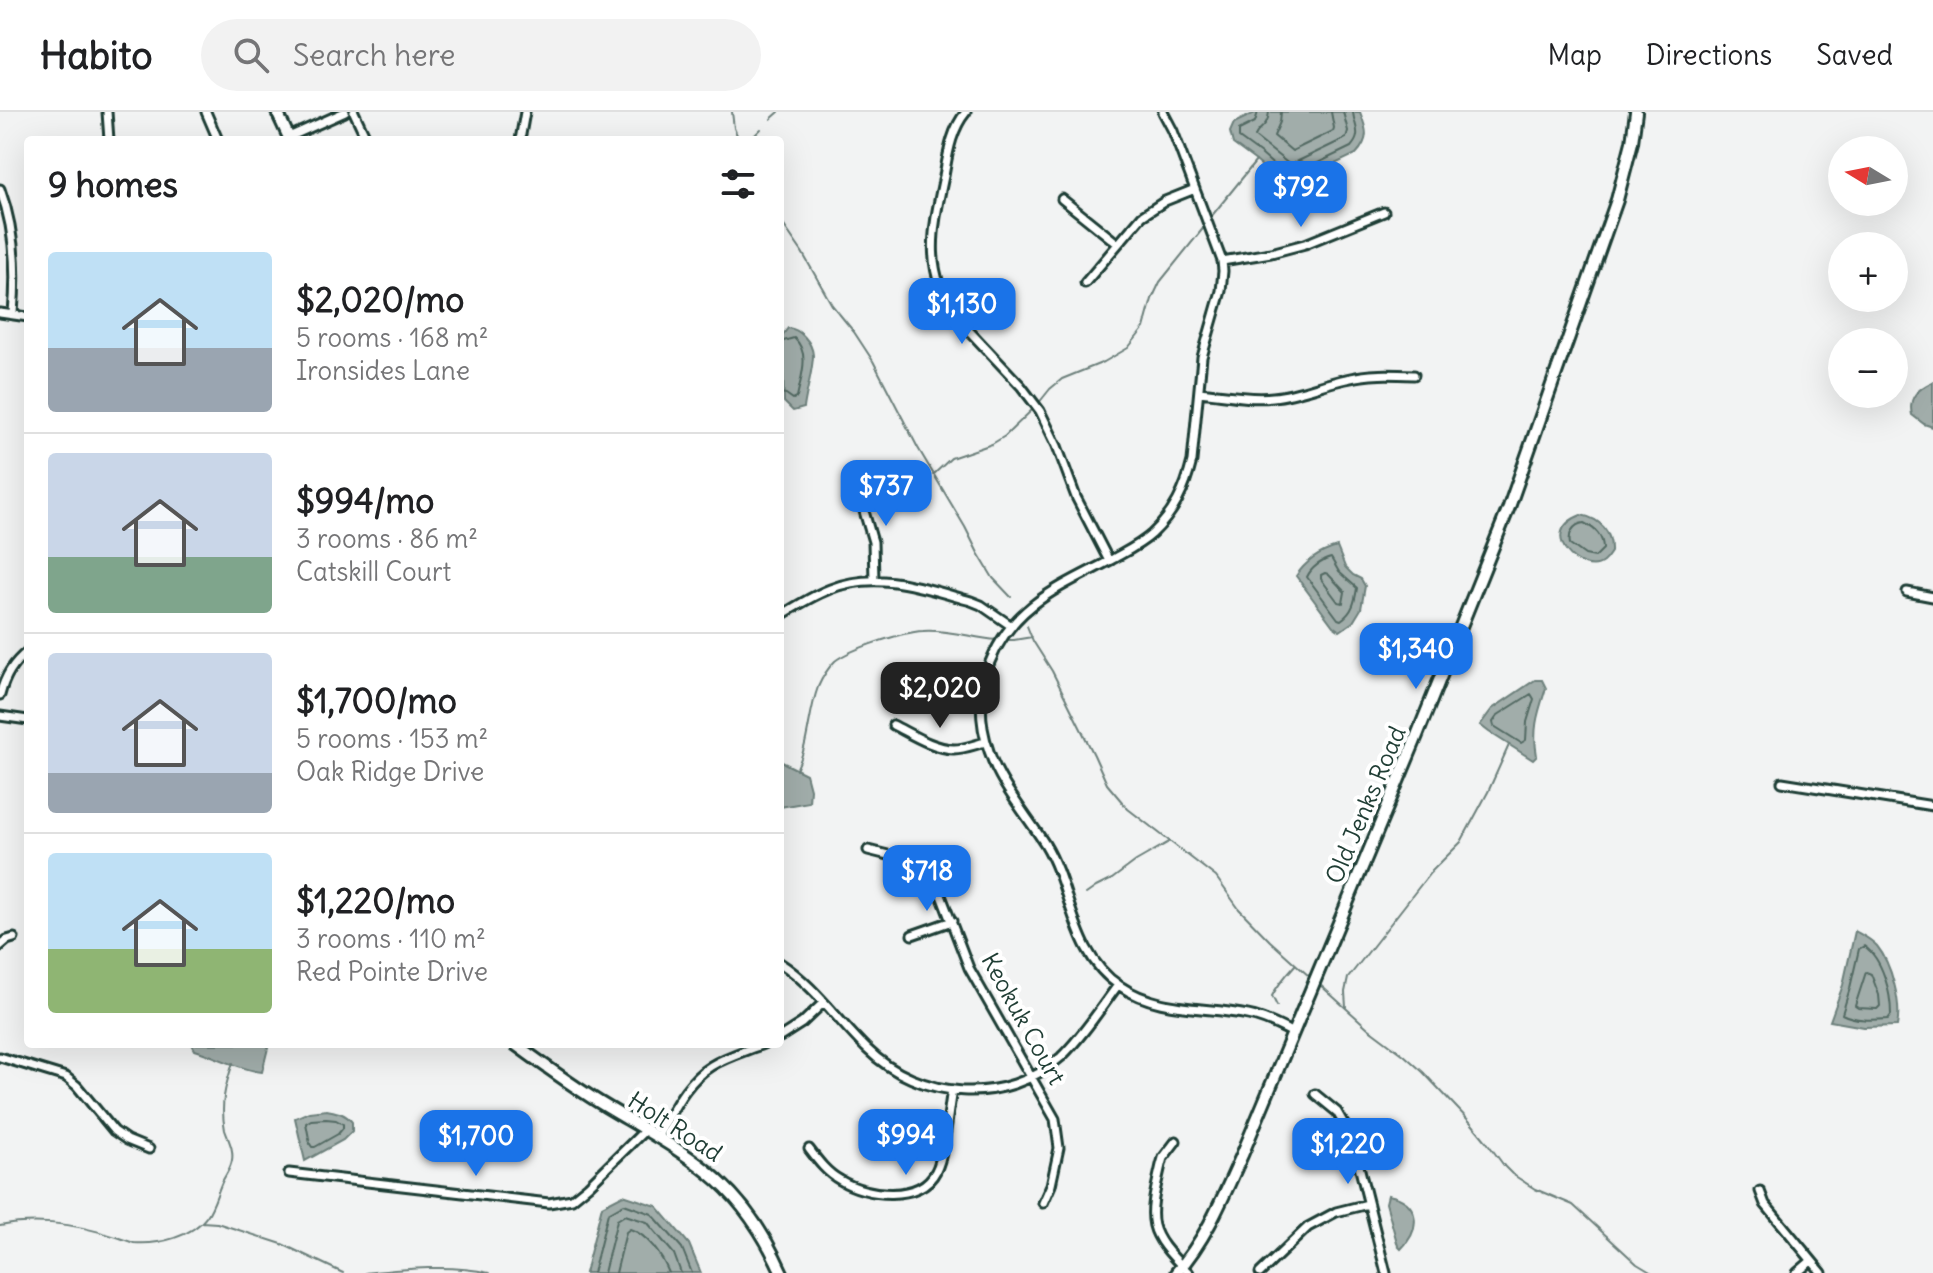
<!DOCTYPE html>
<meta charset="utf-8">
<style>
:root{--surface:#fff;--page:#f2f2f2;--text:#202124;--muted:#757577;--line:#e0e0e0;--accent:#1a73e8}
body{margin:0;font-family:Delius,sans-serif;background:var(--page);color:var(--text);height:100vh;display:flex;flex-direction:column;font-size:30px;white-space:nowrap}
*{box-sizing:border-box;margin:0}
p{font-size:26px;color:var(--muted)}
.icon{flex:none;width:44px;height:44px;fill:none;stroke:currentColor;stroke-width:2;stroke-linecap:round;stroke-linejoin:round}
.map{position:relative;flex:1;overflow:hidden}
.panel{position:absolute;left:24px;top:24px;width:760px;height:912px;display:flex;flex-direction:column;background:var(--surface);border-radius:8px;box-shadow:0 8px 32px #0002}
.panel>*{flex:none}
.needle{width:52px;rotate:280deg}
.buttons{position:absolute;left:1828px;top:24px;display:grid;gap:16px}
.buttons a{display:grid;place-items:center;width:80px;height:80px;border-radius:50%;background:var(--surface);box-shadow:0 8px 32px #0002;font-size:40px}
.price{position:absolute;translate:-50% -68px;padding:0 18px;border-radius:16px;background:var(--accent);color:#fff;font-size:26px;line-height:52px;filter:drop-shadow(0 2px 4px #0008)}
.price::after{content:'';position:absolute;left:50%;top:48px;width:24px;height:18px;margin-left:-12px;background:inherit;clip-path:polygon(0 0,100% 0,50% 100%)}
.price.on{background:#222;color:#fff}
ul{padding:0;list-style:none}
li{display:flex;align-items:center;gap:24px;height:200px;padding:0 24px}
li+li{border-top:2px solid var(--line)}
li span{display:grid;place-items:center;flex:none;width:224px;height:160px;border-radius:8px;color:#555}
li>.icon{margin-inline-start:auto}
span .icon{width:96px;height:96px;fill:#fffc;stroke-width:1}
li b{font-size:34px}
h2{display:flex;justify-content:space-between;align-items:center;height:96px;padding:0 24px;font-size:34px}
header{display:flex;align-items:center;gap:48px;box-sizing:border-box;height:112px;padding:0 40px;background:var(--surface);border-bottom:2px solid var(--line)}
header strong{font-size:38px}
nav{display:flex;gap:44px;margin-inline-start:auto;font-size:28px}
.search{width:560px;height:72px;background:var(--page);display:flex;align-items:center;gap:20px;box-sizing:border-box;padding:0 28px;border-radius:44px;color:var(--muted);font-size:30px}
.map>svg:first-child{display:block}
.water{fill:#a1adaa;stroke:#6d807b;stroke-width:2}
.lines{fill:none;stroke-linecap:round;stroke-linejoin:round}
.shore{stroke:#536a63;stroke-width:2}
.stream{stroke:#6d807b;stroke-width:2}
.street-casing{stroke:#1f3d34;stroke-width:13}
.secondary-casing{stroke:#1f3d34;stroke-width:16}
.street{stroke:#fff;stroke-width:7}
.secondary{stroke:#fff;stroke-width:10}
.labels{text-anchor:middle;stroke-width:8;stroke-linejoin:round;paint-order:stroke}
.street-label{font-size:24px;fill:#1f3d34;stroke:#fff}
</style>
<header>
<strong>Habito</strong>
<div class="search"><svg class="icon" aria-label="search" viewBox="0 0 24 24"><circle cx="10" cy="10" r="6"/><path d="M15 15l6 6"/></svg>Search here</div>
<nav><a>Map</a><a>Directions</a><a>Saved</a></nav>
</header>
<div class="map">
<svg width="1933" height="1161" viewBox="0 0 1933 1161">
<rect width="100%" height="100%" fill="#f2f3f3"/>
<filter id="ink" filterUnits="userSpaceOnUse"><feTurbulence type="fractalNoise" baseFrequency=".0125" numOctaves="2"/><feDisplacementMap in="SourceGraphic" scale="16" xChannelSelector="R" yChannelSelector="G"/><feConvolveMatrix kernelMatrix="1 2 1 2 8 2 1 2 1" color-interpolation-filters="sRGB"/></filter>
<g filter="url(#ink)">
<!-- water -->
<path class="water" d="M1257 0H1360C1367 18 1370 27 1356 42L1291 73 1281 71 1256 49 1233 32 1230 20 1234 11Z
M788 216C800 217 812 230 813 243 813 258 806 280 804 296L793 299 784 290 782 224Z
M1933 270V315L1924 312 1912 303C1908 286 1917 277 1933 270Z
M1581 403C1601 407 1612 420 1611 440 1609 443 1607 447 1603 450 1583 466 1534 421 1581 403Z
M1337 435 1345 455 1353 463 1361 467 1365 474 1361 497 1353 510 1340 519 1333 514 1296 464C1306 449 1320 440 1337 435Z
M1535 568H1542L1546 576C1538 601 1532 617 1537 644L1533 648 1489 620 1480 613 1492 597Z
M780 649 806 662 810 677 809 690 780 695Z
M1855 819C1862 823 1871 827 1877 834 1891 851 1902 891 1897 914L1864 915 1830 909 1843 873Z
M192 932H269L262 960C238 957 218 945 195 938Z
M327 998C337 1000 345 1001 352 1010V1019L343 1028 305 1049 295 1006 309 1000Z
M623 1083 657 1094 689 1132 701 1161H585L602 1094Z
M1388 1083C1420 1089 1422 1116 1401 1137L1398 1134 1386 1091Z"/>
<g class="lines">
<!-- shore -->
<path class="shore" d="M1258 0 1255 10 1239 18V26L1261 42 1285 63 1289 65 1351 35C1363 22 1354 14 1353 0
M1269 0C1268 16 1257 16 1255 25L1290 53 1346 26 1348 19 1343 0
M1281 0 1280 10 1274 24 1292 39 1333 19 1334 16 1331 0
M780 230 794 226C811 241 801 265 797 285L793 287 786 282 780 281
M1584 411C1596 417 1603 424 1603 437L1595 445 1585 443 1570 432C1568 422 1573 412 1584 411Z
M1331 446 1339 460 1357 476C1355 489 1353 500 1341 508L1338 507 1307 465C1311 456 1322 448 1331 446Z
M1325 461 1328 462 1345 480 1343 491 1338 490 1321 467V463Z
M1531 582 1534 587 1527 610 1526 628 1521 631 1494 614 1493 610 1498 603Z
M1864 834C1883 847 1891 881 1891 903L1888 907C1873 908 1855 909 1842 902L1850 876 1859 837Z
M1866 860 1871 862 1879 883 1880 894 1877 897 1858 896 1855 894Z
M326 1007 336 1008 343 1012V1016L338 1022 315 1035H312L310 1032 306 1011 311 1008Z
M593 1161 608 1101 624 1092 652 1102 682 1136 692 1161
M604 1161 617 1108 625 1103 647 1110 674 1142 681 1161
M616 1161 626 1120 630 1117C648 1123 662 1144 669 1161"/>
<!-- stream -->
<path class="stream" d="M732 0 734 16 739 28
M771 7 779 0
M750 28 761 17
M1210 106 1256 49
M780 108 802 140 832 193 854 220 873 249 918 336 965 415 978 441 993 466 1011 485
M1038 292 1050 277 1062 267 1104 250 1128 236 1144 216 1152 187 1160 170 1205 114
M933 363 951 346 992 332 1005 324 1034 296
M1027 514 1033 529 1052 559 1094 643 1107 672 1128 697 1216 765 1239 797 1270 829 1310 865
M1003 528H1014L1032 525
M796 658C809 632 808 602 818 575 822 566 828 556 835 549 850 537 903 520 923 519 948 517 972 526 997 528
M1086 782 1096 775 1112 767 1136 749 1169 730
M1318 871 1368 916 1404 943 1423 960 1472 1012 1486 1029 1505 1055 1512 1062 1535 1077 1573 1093 1637 1152 1652 1161
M1277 894 1272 884C1278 872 1286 863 1295 853
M1346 895 1345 880 1348 866 1430 761 1461 730 1488 680 1509 633
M202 1110 217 1111 282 1132 343 1161
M0 1114C46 1105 90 1115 134 1131 158 1133 192 1125 207 1104 214 1094 217 1081 222 1070 226 1062 231 1056 232 1048 234 1037 228 1027 225 1018 220 993 225 974 233 951
M365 1161C404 1157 451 1152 489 1161"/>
<defs>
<path id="street" d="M107 0 109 28
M206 0 218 28
M354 0 367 28
M966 0C951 18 948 42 944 64 933 116 922 160 958 207L1021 274 1040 299 1057 334 1076 385 1109 449
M1163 0 1173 19 1222 149 1223 159 1221 179 1202 245 1192 349C1185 378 1174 401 1152 422 1140 433 1125 440 1111 448 1060 475 1013 493 990 550 978 578 979 611 989 639 1000 673 1026 702 1045 732 1073 778 1071 842 1120 874 1158 900 1204 894 1248 903 1264 906 1278 913 1293 921
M289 25 345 0
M520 28 525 0
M0 77C15 117 17 159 13 201
M1062 87 1118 132
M1222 149 1271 141 1305 132 1384 100
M1085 171 1142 104 1165 89 1195 77
M0 201 28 205
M1199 280C1223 282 1249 288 1273 285 1298 283 1322 272 1346 267 1369 261 1391 262 1414 263
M861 366V389L873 430 874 468
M1907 480 1933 485
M780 504C796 494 812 484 830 477 878 458 924 476 971 489L981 493 1010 513
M0 583C5 564 13 551 28 539
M0 604 28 608
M893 613C911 622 934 637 954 637 965 637 976 632 986 630
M1782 670 1933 694
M868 738 888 743 912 753 927 763 939 778 969 856 1055 1007 1059 1036 1051 1073 1043 1091
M912 823 952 809
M0 834 7 828 14 826
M780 851C814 873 838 909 867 937 919 988 1005 995 1061 945 1083 924 1100 897 1118 873
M780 925 802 911 823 891
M0 945 66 965 77 974 114 1019 127 1028 149 1037
M1315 982 1337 1000 1352 1026 1386 1161
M658 1024C673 999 685 970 711 954 727 944 746 939 763 932
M1176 1029 1163 1046 1161 1053C1148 1110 1145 1118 1189 1161
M809 1037C818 1049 827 1061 840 1068 866 1084 920 1091 936 1059 945 1042 948 999 952 978
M289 1061 549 1091 572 1087 588 1074 646 1017
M1760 1079 1765 1092 1822 1161
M1260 1161 1308 1115 1336 1100 1368 1092
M1797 1161 1811 1149"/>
<path id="secondary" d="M277 0 290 28
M515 932C545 954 575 976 607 995 689 1044 741 1068 782 1161
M1176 1161C1207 1126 1223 1085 1242 1043L1414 631 1509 395 1617 88 1632 30 1636 0"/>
</defs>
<!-- street casing -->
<use href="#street" class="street-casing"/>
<!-- secondary casing -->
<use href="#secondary" class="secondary-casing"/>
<!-- street -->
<use href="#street" class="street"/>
<!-- secondary -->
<use href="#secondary" class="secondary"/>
</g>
</g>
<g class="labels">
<!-- street labels -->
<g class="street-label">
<text transform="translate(1366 693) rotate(-67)" y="8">Old Jenks Road</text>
<text transform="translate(1023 907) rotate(61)" y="8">Keokuk Court</text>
<text transform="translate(675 1015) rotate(33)" y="8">Holt Road</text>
</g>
</g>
</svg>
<div class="buttons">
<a><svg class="needle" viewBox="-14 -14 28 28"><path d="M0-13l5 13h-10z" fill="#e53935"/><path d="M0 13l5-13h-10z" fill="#757577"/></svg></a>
<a>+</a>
<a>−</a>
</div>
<b class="price" style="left:1301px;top:117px">$792</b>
<b class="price" style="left:962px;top:234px">$1,130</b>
<b class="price" style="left:886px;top:416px">$737</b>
<b class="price" style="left:1416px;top:579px">$1,340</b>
<b class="price on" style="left:940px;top:618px">$2,020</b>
<b class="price" style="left:927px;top:801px">$718</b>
<b class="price" style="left:906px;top:1065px">$994</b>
<b class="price" style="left:476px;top:1066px">$1,700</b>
<b class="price" style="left:1348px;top:1074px">$1,220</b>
<section class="panel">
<h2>9 homes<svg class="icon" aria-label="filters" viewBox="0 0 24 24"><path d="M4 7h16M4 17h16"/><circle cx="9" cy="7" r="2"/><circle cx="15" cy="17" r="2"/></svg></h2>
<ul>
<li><span style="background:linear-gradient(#bfe0f5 60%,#9aa5b1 0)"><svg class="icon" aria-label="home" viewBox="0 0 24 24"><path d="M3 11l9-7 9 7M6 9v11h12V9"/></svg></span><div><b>$2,020/mo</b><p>5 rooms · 168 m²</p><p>Ironsides Lane</p></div></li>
<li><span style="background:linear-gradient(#c9d6e8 65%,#7fa58c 0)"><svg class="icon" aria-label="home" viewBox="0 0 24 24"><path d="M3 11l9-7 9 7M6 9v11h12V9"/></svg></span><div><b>$994/mo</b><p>3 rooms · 86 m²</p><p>Catskill Court</p></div></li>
<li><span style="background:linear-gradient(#c9d6e8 75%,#9aa5b1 0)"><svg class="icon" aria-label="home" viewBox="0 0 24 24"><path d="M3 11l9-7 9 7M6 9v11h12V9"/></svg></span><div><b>$1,700/mo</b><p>5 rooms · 153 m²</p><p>Oak Ridge Drive</p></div></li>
<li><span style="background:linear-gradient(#bfe0f5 60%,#8fb573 0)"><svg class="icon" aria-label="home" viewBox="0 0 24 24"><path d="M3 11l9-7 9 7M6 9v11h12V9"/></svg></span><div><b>$1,220/mo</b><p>3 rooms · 110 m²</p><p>Red Pointe Drive</p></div></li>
</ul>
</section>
</div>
